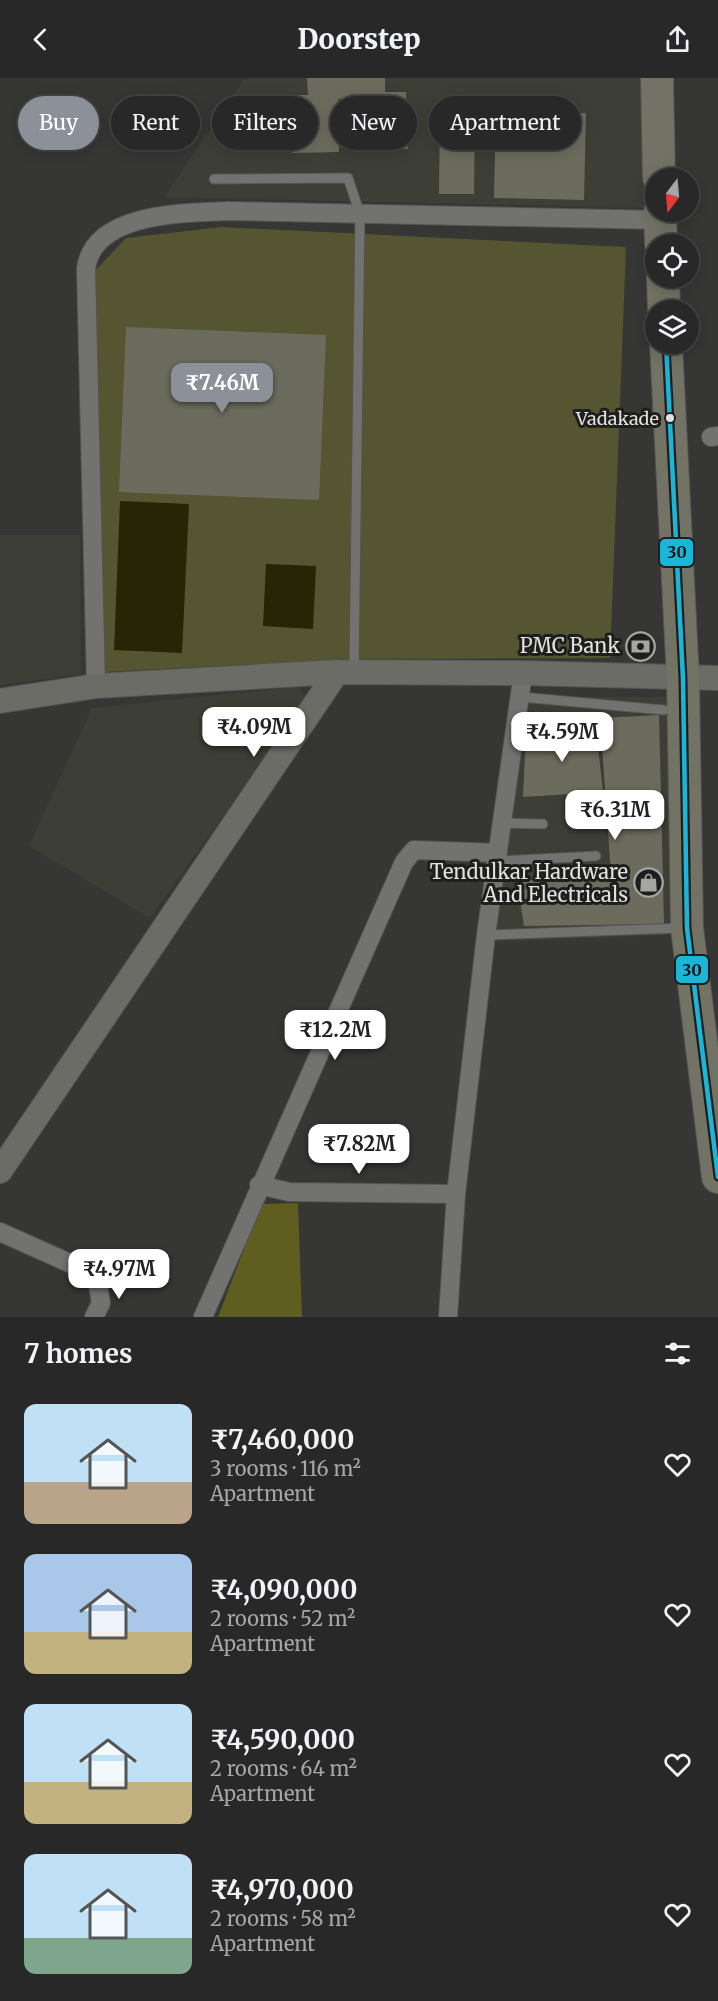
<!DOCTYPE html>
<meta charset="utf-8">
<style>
:root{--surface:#282828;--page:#343434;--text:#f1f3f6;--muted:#a5a6a8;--line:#444445;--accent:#8c9099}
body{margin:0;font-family:Merriweather,serif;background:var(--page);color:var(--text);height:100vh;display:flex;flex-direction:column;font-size:22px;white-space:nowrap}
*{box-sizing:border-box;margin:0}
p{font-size:20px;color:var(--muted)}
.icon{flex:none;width:33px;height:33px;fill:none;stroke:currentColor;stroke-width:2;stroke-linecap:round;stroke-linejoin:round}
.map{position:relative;height:1239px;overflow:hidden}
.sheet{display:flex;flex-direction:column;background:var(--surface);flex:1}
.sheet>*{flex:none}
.top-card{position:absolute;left:18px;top:18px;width:682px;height:54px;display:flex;gap:12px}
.needle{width:39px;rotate:196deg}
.buttons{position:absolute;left:645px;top:90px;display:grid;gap:12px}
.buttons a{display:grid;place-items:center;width:54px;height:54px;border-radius:50%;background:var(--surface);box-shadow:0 3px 15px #0003,0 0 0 2px var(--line);font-size:30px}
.price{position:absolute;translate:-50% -51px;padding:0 14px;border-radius:12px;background:#fff;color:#222;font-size:20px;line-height:39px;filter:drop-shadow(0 2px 3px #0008)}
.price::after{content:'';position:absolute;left:50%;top:36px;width:18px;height:14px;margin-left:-9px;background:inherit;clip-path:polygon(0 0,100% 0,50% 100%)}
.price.selected{background:var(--accent);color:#fff}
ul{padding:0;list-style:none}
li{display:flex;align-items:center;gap:18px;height:150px;padding:0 24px}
li span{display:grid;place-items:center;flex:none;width:168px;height:120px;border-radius:12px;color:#555}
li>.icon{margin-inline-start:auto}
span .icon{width:72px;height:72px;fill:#fffc;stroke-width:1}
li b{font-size:26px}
h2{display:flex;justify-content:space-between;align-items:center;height:72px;padding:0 24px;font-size:26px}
.tag{padding:0 21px;border-radius:27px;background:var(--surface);box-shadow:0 3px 15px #0003,0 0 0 2px var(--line);font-size:21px;line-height:54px}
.tag.selected{background:var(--accent);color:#fff}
header{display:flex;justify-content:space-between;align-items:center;height:78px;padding:0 24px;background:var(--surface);font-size:27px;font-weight:800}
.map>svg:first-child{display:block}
.built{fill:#3d3e35}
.green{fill:#555532}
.forest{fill:#5f5e20}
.water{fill:#262505}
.building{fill:#6c6c5e}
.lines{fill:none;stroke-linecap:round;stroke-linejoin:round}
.lane-casing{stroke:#545453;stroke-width:11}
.street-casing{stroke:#545453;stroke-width:20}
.secondary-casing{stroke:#545453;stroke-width:26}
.highway-casing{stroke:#545453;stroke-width:34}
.lane{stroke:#727271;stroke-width:9}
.street{stroke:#727271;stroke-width:18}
.secondary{stroke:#6c6c67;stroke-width:24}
.highway{stroke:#727265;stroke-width:32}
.bus-1-casing{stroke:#1e1e1d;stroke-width:9}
.bus-1{stroke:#1ab6d8;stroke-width:4.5}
.bus-dot{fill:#e1e1df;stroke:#1e1e1d;stroke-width:2}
.labels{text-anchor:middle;stroke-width:6;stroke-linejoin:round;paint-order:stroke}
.bus-label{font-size:18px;fill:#e1e1df;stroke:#1e1e1d;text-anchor:end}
.poi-label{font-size:20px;fill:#e1e1df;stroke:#1e1e1d;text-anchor:end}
.line-badge{stroke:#1e1e1d;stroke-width:2}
.pale-badge-label{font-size:16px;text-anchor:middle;font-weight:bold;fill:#111}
</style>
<header><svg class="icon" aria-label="back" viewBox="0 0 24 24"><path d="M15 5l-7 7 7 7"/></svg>Doorstep<svg class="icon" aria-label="share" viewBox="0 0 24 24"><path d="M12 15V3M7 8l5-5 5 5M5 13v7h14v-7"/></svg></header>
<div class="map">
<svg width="718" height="1239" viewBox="0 0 718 1239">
<rect width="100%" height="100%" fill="#363635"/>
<!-- built -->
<path class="built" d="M245 0H644L645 130 164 119Z
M0 457H80L81 596 0 607Z
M298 609 308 621 150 840 29 768 92 630Z
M528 619H667L670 857 495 864Z"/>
<!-- green -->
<path class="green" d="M222 149 626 169 610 580 352 581 104 594 94 194 126 160Z"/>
<!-- forest -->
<path class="forest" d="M298 1125 302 1239H218L261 1126Z"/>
<!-- water -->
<path class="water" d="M120 423 189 426 182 575 114 572Z
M266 486 316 488 313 551 263 548Z"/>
<!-- building -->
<path class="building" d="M307 0H385V14H406L408 71 360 72 358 20 338 21 339 74 292 75 291 17H308Z
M496 33 586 35 584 122 494 120Z
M440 35 475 36 474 116H439Z
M126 249 326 257 319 422 119 414Z
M659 637 664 846 524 848 517 803 611 796 600 640Z
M596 651 603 714 523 719 526 655Z"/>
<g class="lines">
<defs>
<path id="lane" d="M214 101 348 100 360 136 354 592
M521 619 664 632
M501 745 543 746
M497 783 596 778
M486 857 682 850"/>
<path id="street" d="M711 359 718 358
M96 608 86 191C93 134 184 135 228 133L660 142
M259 1107 289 1114 456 1116
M0 1154 96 1197 101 1225 94 1239
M203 1239 404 784 414 772 498 775
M448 1239 456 1116 486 857 523 595"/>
<path id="secondary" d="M0 623 96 608 337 594
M0 1093 337 594 523 595 718 600"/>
<path id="highway" d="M657 0 659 100
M660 134 661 166
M663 200 664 232
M666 266 683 601 687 850 718 1099"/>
</defs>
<!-- lane casing -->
<use href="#lane" class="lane-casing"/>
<!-- street casing -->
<use href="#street" class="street-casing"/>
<!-- secondary casing -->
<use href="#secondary" class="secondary-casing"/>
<!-- highway casing -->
<use href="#highway" class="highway-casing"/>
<!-- lane -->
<use href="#lane" class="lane"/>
<!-- street -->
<use href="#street" class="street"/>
<!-- secondary -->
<use href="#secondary" class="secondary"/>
<!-- highway -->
<use href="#highway" class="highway"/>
<defs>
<path id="bus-1" d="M666 266 683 601 687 850 718 1099"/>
</defs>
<!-- bus-1 casing -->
<use href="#bus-1" class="bus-1-casing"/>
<!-- bus-1 -->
<use href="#bus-1" class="bus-1"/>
</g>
<!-- icons -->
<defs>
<symbol id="bank-ring" viewBox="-11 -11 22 22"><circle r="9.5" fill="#1e1e1d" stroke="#a5a5a4" stroke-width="1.5"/><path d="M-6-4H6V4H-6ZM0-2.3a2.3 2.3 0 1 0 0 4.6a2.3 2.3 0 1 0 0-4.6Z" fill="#a5a5a4"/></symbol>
<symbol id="shop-ring" viewBox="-11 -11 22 22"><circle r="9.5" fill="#1e1e1d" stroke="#a5a5a4" stroke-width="1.5"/><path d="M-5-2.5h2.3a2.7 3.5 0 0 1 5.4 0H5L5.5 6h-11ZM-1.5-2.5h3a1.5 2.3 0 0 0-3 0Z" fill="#a5a5a4"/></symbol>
</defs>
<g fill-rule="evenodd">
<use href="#bank-ring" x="624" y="552" width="33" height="33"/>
<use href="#shop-ring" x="632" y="788" width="33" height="33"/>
</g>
<!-- markers -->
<circle class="bus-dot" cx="670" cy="340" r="5"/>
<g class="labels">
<!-- bus labels -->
<g class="bus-label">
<text x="659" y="347">Vadakade</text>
</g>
<!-- poi labels -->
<g class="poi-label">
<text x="620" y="575">PMC Bank</text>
<text x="628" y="801">Tendulkar Hardware<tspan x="628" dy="23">And Electricals</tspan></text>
</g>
</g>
<g class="line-badge">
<rect x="659" y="460" width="35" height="29" rx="6" fill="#1ab6d8"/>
<rect x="675" y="877" width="34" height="29" rx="6" fill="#1ab6d8"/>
</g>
<g class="pale-badge-label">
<text x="677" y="480">30</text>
<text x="692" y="898">30</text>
</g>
</svg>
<div class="buttons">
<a><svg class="needle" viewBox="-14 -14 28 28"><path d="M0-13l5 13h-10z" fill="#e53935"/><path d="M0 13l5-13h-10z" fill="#a5a6a8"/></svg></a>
<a><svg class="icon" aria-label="locate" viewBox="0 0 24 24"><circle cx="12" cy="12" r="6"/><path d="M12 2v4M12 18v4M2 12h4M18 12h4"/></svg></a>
<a><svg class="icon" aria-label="layers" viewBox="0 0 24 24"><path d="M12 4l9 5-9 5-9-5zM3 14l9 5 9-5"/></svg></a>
</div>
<b class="price selected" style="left:222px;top:336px">₹7.46M</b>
<b class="price" style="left:254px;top:680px">₹4.09M</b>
<b class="price" style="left:562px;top:685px">₹4.59M</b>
<b class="price" style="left:615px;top:763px">₹6.31M</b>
<b class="price" style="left:335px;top:983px">₹12.2M</b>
<b class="price" style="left:359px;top:1097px">₹7.82M</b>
<b class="price" style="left:119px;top:1222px">₹4.97M</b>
<div class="top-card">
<a class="tag selected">Buy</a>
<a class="tag">Rent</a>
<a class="tag">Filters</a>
<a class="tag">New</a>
<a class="tag">Apartment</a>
</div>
</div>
<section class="sheet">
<h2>7 homes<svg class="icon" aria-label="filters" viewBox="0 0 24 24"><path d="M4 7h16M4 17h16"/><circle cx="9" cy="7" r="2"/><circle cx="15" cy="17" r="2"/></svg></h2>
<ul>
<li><span style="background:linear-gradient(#bfe0f5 65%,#b9a48a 0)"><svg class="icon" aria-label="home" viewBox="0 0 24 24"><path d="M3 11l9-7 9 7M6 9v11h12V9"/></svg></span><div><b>₹7,460,000</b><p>3 rooms · 116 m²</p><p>Apartment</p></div><svg class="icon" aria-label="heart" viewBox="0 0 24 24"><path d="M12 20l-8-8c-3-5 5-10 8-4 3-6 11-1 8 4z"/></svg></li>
<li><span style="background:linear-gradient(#a9c7e8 65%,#c2b280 0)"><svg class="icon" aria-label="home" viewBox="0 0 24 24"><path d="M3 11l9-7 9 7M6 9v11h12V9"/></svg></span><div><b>₹4,090,000</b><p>2 rooms · 52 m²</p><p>Apartment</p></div><svg class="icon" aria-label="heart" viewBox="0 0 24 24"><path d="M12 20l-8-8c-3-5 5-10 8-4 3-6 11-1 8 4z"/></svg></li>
<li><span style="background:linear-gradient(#bfe0f5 65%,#c2b280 0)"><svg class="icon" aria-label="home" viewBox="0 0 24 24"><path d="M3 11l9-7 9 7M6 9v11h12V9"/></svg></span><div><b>₹4,590,000</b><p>2 rooms · 64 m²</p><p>Apartment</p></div><svg class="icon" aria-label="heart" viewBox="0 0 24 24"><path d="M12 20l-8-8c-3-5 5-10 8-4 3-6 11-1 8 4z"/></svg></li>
<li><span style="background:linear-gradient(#bfe0f5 70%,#7fa58c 0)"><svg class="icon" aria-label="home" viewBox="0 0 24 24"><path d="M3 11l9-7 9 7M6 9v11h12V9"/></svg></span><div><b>₹4,970,000</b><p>2 rooms · 58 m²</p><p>Apartment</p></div><svg class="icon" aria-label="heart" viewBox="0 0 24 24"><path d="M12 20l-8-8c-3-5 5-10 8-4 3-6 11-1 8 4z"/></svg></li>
</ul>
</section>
